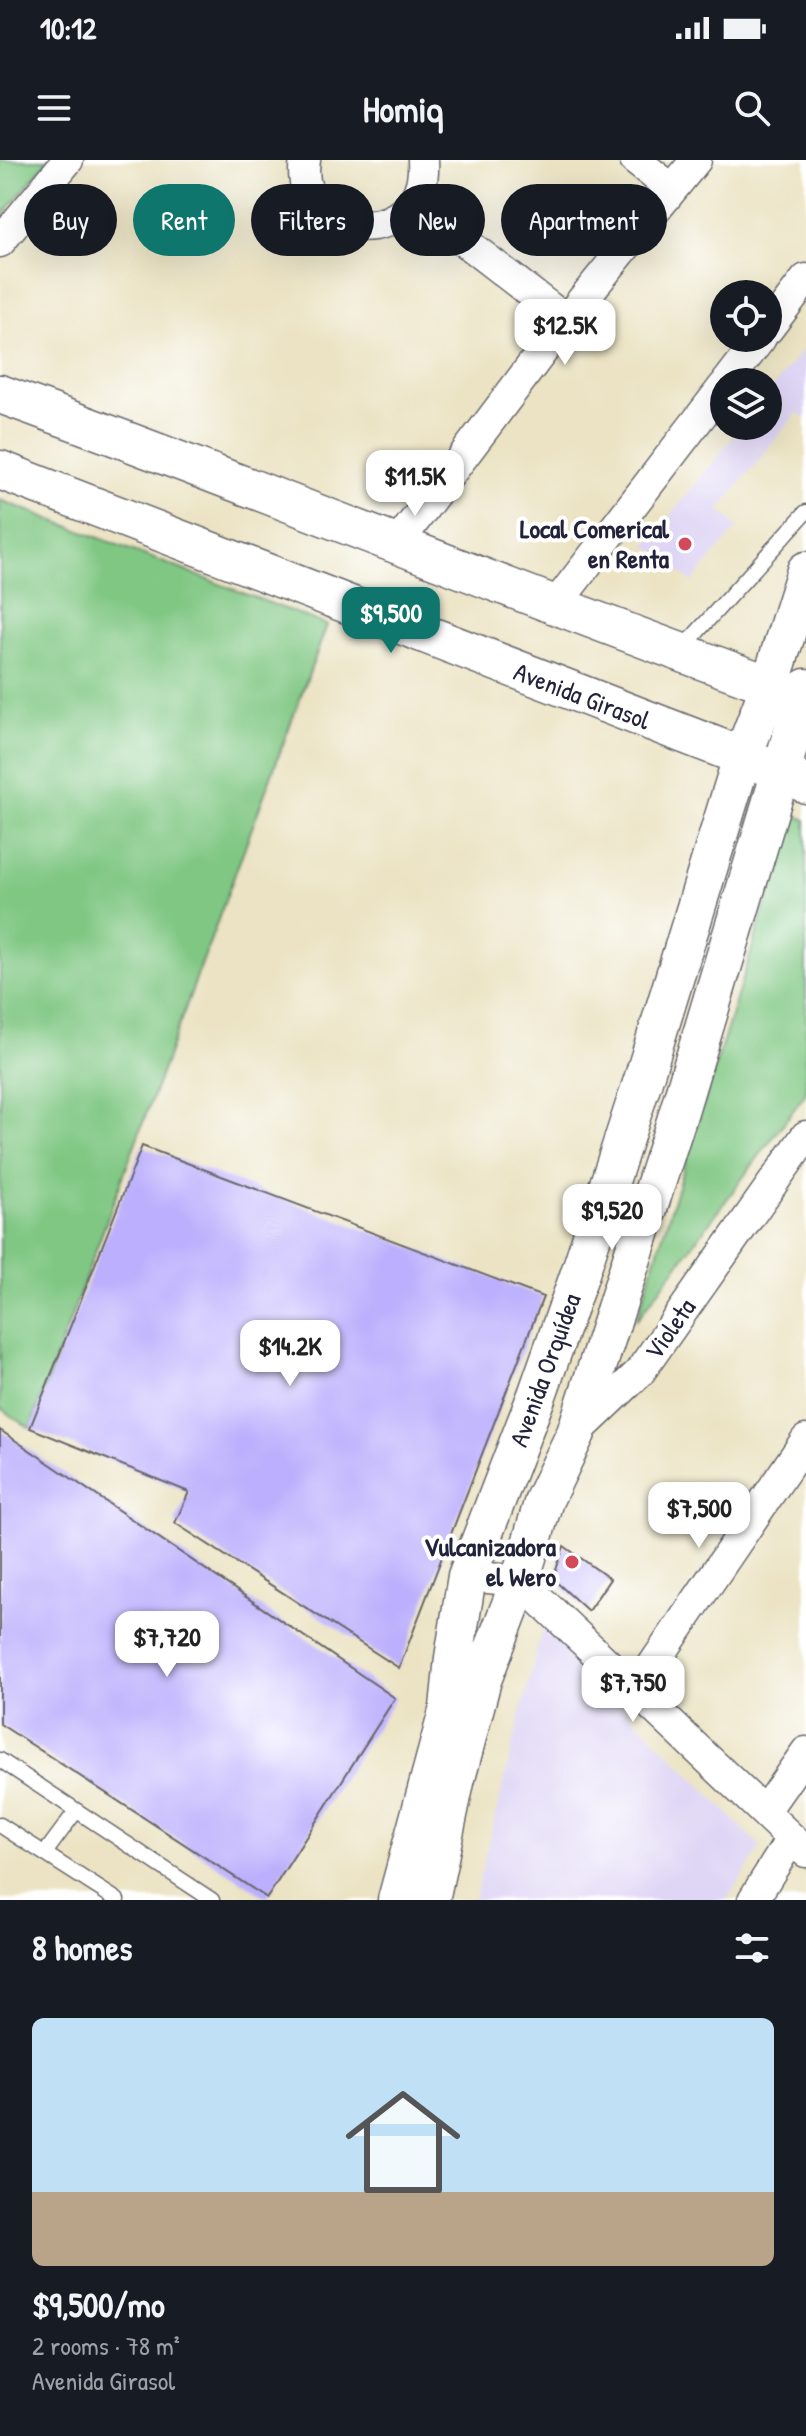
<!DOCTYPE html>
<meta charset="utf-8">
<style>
:root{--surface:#171b24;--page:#242831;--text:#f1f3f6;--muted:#9ea1a6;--accent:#0f766e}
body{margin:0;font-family:"Patrick Hand",sans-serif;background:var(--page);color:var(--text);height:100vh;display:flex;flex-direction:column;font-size:30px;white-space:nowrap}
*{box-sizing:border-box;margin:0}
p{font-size:26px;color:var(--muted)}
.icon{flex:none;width:44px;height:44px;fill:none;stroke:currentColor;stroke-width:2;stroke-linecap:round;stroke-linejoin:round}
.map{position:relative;height:1740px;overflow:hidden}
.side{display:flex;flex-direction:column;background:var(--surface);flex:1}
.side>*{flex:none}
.hud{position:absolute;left:24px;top:24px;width:758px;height:72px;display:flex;gap:16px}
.controls{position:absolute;left:710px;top:120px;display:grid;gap:16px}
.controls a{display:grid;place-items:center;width:72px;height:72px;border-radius:50%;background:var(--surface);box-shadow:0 8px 32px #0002;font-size:40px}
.price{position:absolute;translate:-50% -68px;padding:0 18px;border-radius:16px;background:#fff;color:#222;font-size:26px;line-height:52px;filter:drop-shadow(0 2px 4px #0008)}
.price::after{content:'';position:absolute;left:50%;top:48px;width:24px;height:18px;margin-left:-12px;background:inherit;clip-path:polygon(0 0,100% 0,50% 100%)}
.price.selected{background:var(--accent);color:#fff}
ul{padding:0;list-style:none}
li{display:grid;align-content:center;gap:16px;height:424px;padding:0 32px}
li span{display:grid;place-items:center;height:248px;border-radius:12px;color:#555}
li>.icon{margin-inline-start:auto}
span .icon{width:144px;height:144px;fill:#fffc;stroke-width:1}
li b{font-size:34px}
h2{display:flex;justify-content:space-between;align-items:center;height:96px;padding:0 32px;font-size:34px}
.chip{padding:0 28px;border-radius:36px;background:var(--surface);box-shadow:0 8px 32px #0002;font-size:28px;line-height:72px}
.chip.selected{background:var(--accent);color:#fff}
.status{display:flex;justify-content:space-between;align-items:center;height:56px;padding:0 40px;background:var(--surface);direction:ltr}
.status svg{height:22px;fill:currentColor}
header{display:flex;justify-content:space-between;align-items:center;height:104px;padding:0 32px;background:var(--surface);font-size:36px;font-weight:800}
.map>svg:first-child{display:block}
.built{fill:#dfd5f5}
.green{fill:#80c783;stroke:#51745f;stroke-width:2}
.building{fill:#bcaffd}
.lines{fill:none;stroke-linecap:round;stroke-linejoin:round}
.service-casing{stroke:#68666b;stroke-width:17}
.minor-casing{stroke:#68666b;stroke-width:33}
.tertiary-casing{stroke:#68666b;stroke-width:41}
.service{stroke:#fff;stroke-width:14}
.minor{stroke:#fff;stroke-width:30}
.tertiary{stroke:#fff;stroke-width:38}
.poi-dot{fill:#d1495b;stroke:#fff;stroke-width:3}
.labels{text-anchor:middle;stroke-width:8;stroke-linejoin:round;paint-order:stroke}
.poi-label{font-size:26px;font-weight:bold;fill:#22223b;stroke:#fff;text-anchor:end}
.street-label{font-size:26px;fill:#22223b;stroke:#fff}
</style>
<div class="status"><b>10:12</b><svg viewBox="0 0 49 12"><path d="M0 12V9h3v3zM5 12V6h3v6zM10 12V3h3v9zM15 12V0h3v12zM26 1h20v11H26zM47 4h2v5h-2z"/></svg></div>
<header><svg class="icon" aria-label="menu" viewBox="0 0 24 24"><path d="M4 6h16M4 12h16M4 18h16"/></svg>Homiq<svg class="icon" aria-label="search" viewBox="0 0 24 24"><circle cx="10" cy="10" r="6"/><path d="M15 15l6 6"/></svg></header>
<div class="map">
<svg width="806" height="1740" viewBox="0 0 806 1740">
<rect width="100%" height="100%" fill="#fff"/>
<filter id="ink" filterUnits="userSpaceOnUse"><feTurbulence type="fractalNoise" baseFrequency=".0125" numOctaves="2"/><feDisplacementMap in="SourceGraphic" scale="16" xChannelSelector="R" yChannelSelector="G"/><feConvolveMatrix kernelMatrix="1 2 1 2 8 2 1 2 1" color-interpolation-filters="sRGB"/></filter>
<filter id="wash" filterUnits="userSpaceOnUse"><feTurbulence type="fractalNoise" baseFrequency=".006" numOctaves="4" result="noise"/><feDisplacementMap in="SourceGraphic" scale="32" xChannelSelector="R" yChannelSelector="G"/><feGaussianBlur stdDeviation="1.8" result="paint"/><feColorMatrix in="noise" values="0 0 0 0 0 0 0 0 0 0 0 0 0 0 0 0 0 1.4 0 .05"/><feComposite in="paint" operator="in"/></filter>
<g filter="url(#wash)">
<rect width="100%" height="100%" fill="#ebe3c3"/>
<!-- built -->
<path class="built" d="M806 186V258L797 252 719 350 738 367 692 422 647 385 742 266H768V233Z
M543 1465 761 1687 727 1740H474Z"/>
<!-- green -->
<path class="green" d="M0 0H48L0 59Z
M0 340 327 465 30 1268 0 1248Z
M794 654 806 660V933L636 1161Z"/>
<g id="blocks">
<!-- building -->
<path class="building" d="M142 986 543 1137 399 1508 175 1363 189 1332 30 1268Z
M0 1270 395 1538 267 1738 0 1564Z
M564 1386 610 1419 588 1451 553 1419Z"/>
</g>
</g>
<g filter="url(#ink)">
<use href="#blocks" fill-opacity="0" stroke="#68666b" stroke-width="2"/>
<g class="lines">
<defs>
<path id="service" d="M680 491 806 352
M0 1600 212 1740
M0 1665 117 1740
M45 1693 76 1651"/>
<path id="minor" d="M305 0C292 83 429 92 423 0
M635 0 672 29
M413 42 566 160
M0 82 68 0
M768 169 806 119
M727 222 761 178
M397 384 566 160 696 0
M554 447 724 226
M576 1273 639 1213 806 976
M467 1416 520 1421 806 1692
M636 1530 806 1280
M764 1652 806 1592
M753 1740 791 1679"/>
<path id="tertiary" d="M0 234C265 330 526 438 792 533
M0 310 780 611 806 624
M397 1740 449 1548 454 1498 467 1416 537 1235 580 1113 643 920 742 598 770 525 806 411
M430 1740 455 1622 482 1520 520 1421 544 1340 576 1273 676 961 806 528"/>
</defs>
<!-- service casing -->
<use href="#service" class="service-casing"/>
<!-- minor casing -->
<use href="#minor" class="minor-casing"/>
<!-- tertiary casing -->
<use href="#tertiary" class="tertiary-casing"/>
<!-- service -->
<use href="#service" class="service"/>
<!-- minor -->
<use href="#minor" class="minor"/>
<!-- tertiary -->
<use href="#tertiary" class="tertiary"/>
</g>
</g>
<!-- markers -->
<g class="poi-dot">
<circle cx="685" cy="384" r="8"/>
<circle cx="572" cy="1402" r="8"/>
</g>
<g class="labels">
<!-- poi labels -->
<g class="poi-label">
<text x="669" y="378">Local Comerical<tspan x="669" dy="30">en Renta</tspan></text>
<text x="556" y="1396">Vulcanizadora<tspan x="556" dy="30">el Wero</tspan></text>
</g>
<!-- street labels -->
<g class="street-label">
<text transform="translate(582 536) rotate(21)" y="9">Avenida Girasol</text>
<text transform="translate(670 1169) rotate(-55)" y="9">Violeta</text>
<text transform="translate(545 1210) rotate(-70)" y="9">Avenida Orquídea</text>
</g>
</g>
</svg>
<div class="controls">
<a><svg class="icon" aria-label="locate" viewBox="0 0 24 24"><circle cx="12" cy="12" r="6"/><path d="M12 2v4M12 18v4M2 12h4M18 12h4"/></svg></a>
<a><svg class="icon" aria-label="layers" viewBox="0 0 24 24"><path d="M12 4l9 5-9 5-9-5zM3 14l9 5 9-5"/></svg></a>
</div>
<b class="price" style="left:565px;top:207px">$12.5K</b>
<b class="price" style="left:415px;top:358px">$11.5K</b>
<b class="price selected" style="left:391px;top:495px">$9,500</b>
<b class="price" style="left:612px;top:1092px">$9,520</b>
<b class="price" style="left:290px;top:1228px">$14.2K</b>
<b class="price" style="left:699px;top:1390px">$7,500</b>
<b class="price" style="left:167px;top:1519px">$7,720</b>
<b class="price" style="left:633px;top:1564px">$7,750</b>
<div class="hud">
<a class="chip">Buy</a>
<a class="chip selected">Rent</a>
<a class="chip">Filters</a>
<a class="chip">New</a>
<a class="chip">Apartment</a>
</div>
</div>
<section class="side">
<h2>8 homes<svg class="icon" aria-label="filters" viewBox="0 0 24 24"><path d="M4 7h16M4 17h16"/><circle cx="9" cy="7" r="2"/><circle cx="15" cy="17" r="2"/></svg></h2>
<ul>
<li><span style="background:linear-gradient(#bfe0f5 70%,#b9a48a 0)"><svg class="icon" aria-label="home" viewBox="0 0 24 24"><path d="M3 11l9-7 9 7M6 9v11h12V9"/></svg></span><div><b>$9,500/mo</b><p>2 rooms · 78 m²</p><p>Avenida Girasol</p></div></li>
</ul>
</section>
